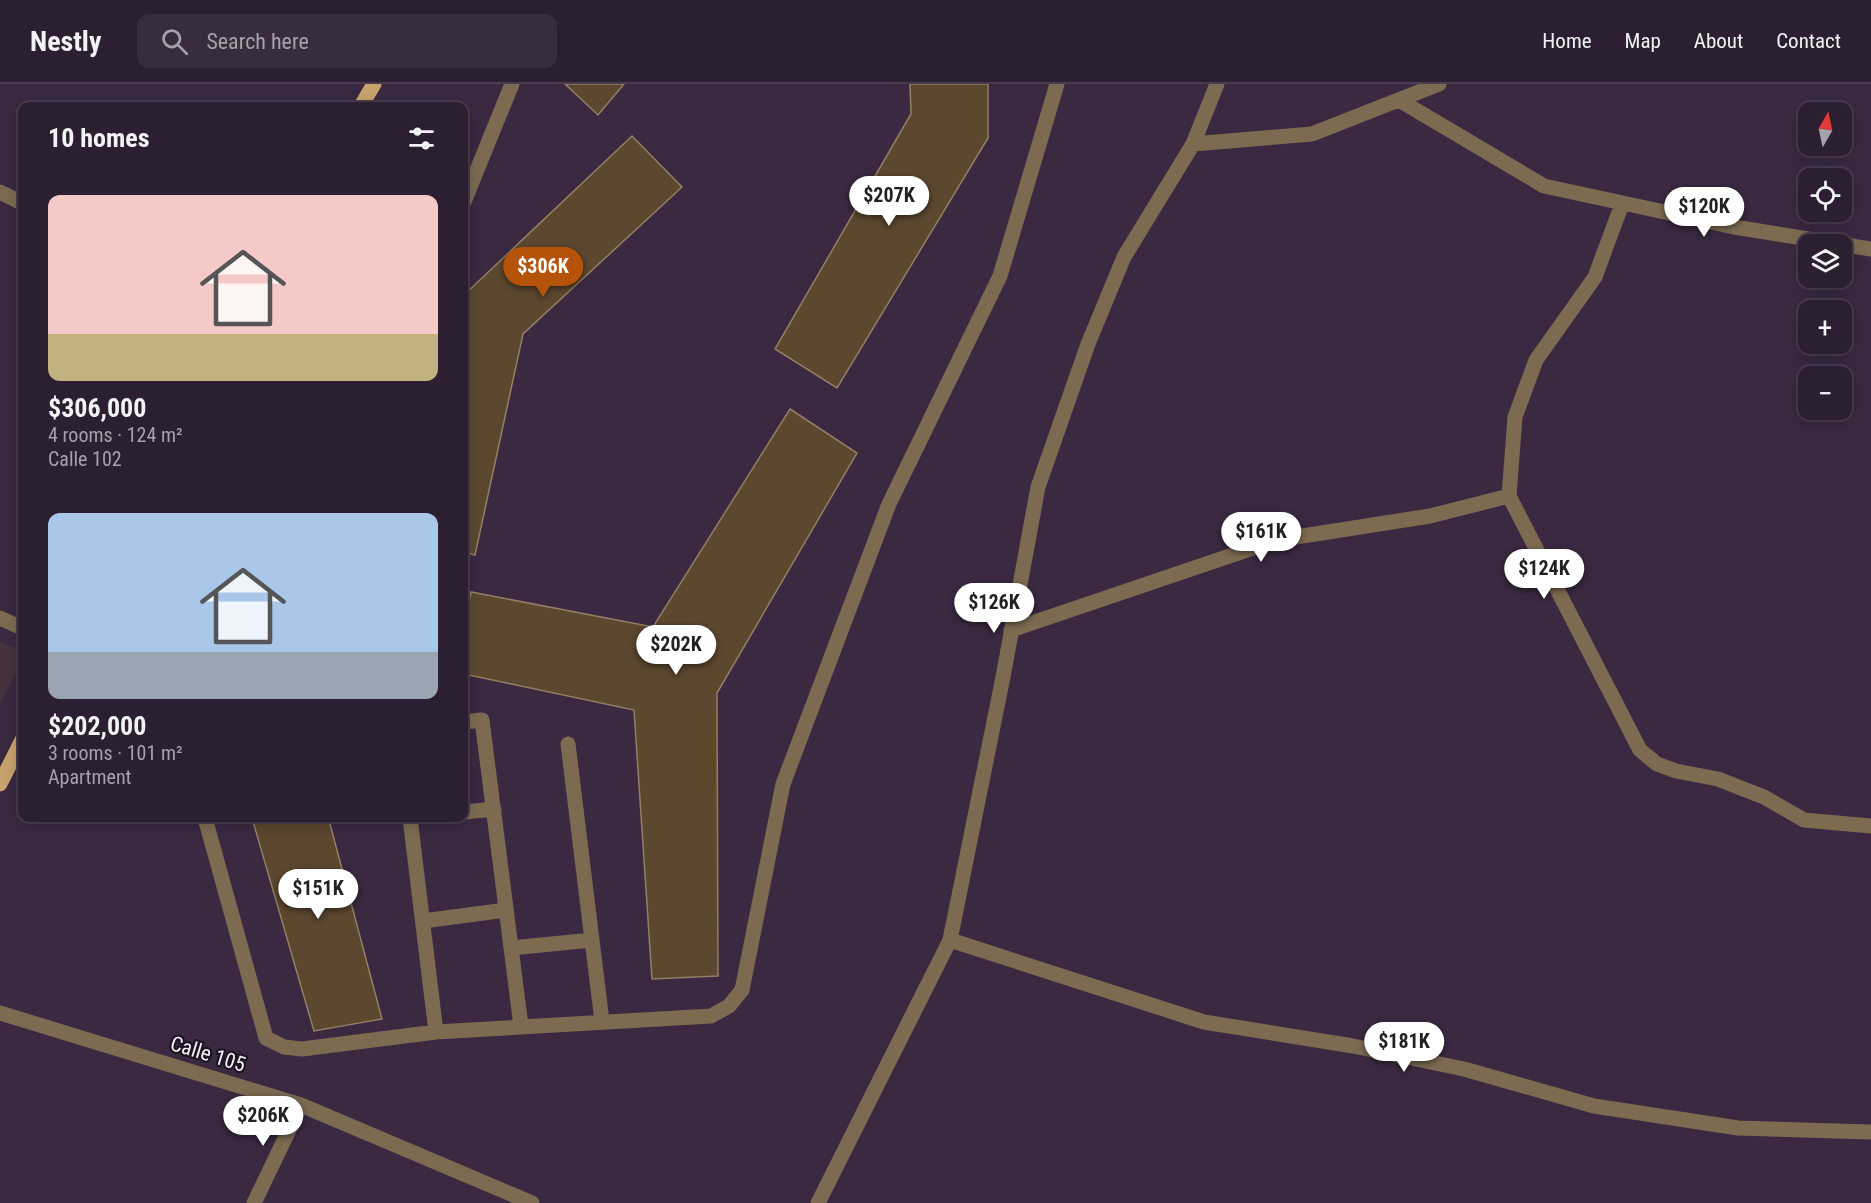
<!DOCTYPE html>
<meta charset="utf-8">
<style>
:root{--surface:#2c1f31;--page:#382c3d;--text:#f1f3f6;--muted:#a6a2ab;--line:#483d4d;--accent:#b45309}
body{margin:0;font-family:"Roboto Condensed",sans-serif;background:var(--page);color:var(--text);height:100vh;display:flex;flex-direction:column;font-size:22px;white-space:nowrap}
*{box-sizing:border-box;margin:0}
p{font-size:20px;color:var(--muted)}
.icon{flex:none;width:33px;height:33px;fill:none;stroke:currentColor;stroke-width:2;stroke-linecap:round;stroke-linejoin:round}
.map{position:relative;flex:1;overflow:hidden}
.panel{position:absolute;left:18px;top:18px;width:450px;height:720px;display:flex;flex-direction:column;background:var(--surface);border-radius:12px;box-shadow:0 3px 15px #0003,0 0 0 2px var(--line)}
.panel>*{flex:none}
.needle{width:39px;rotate:9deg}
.buttons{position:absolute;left:1798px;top:18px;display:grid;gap:12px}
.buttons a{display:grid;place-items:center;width:54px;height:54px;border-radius:12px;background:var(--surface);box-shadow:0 3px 15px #0003,0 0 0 2px var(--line);font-size:30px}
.price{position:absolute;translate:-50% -51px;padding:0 14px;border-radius:21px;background:#fff;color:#222;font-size:20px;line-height:39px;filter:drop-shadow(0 2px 3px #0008)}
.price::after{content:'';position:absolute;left:50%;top:36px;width:18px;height:14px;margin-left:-9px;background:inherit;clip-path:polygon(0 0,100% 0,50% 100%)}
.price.selected{background:var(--accent);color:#fff}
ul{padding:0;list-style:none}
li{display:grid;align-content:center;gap:12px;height:318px;padding:0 30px}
li span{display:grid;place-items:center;height:186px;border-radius:12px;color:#555}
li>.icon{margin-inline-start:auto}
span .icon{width:108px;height:108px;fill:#fffc;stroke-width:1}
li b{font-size:26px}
h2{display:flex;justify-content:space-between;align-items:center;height:72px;padding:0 30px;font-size:26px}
header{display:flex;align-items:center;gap:36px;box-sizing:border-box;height:84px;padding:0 30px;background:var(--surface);border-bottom:2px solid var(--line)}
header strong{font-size:28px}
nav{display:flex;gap:33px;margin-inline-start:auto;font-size:21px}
.search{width:420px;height:54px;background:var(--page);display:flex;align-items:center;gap:15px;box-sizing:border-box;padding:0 21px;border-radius:12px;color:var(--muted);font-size:22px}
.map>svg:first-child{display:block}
.education{fill:#44323c}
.building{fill:#5c472f;stroke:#957e64;stroke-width:1.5}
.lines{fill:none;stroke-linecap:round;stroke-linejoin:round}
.minor{stroke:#7c6b51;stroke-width:15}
.major{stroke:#c7a36d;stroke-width:15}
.labels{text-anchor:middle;stroke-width:4.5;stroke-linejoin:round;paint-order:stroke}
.street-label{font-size:21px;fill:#faeffe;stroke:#1d1520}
</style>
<header>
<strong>Nestly</strong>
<div class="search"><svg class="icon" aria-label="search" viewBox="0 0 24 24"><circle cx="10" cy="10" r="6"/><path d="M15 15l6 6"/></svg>Search here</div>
<nav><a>Home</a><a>Map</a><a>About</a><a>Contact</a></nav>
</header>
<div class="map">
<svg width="1871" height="1119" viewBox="0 0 1871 1119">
<rect width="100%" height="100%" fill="#3a2941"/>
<!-- education -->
<path class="education" d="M0 558 22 566V577L0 621Z"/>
<!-- building -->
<path class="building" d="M565 0H624L598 31Z
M910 0H988V54L837 304 775 265 911 30Z
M632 52 682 103 523 250 475 471 464 468V211Z
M790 325 857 369 717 609 718 892 652 895 634 626 464 590V545L471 508 653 543Z
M252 734H331L330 740 382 935 314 947Z"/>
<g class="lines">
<!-- minor -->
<path class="minor" d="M1399 16 1544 102 1734 143 1871 165
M1193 60 1312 50 1439 0
M0 108 22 119
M464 118 512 0
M1622 120 1595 193 1536 276 1515 333 1509 412 1640 666 1657 680 1676 687 1718 695 1764 713 1804 736 1871 742
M0 534 22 544
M1011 546 1277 456 1430 432 1509 412
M464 638 482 636 521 942
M568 660 592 856
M464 728 494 725
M205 734 266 954 284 963 302 965 436 948 711 932 729 922 742 906 783 700 889 420 1000 192 1057 0
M410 734 436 948
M423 837 506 826
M950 856 1204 938 1353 962 1464 985 1594 1022 1738 1044 1871 1048
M511 864 592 856 602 937
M0 929 301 1021 532 1119
M254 1119 301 1021
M818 1119 950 856 1003 593 1038 403 1088 260 1124 173 1193 60 1217 0"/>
<!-- major -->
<path class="major" d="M361 22 374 0
M0 700 22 656"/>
</g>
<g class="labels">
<!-- street labels -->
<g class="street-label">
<text transform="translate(208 970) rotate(17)" y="7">Calle 105</text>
</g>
</g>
</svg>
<div class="buttons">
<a><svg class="needle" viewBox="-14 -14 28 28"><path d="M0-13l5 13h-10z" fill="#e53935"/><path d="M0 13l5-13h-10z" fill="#a6a2ab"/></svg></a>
<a><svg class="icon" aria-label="locate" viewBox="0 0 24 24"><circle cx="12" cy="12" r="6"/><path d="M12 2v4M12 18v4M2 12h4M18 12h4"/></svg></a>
<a><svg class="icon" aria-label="layers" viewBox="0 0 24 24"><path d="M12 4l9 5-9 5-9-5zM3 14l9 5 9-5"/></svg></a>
<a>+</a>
<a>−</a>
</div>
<b class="price" style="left:889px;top:143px">$207K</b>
<b class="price" style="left:1704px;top:154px">$120K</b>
<b class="price selected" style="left:543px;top:214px">$306K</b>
<b class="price" style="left:1261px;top:479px">$161K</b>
<b class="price" style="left:1544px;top:516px">$124K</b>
<b class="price" style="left:994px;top:550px">$126K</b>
<b class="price" style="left:676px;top:592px">$202K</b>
<b class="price" style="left:318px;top:836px">$151K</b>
<b class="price" style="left:1404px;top:989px">$181K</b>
<b class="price" style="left:263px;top:1063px">$206K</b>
<section class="panel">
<h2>10 homes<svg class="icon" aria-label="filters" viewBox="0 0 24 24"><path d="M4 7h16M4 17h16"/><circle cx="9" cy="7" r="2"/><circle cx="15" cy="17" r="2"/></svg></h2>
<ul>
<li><span style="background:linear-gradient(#f6c9c9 75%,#c2b280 0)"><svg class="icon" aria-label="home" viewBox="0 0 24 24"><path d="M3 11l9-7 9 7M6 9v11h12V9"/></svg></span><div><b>$306,000</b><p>4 rooms · 124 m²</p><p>Calle 102</p></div></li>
<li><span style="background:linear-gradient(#a9c7e8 75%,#9aa5b1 0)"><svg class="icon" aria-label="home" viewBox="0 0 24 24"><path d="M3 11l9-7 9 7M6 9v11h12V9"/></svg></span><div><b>$202,000</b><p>3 rooms · 101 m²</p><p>Apartment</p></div></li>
</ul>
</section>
</div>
